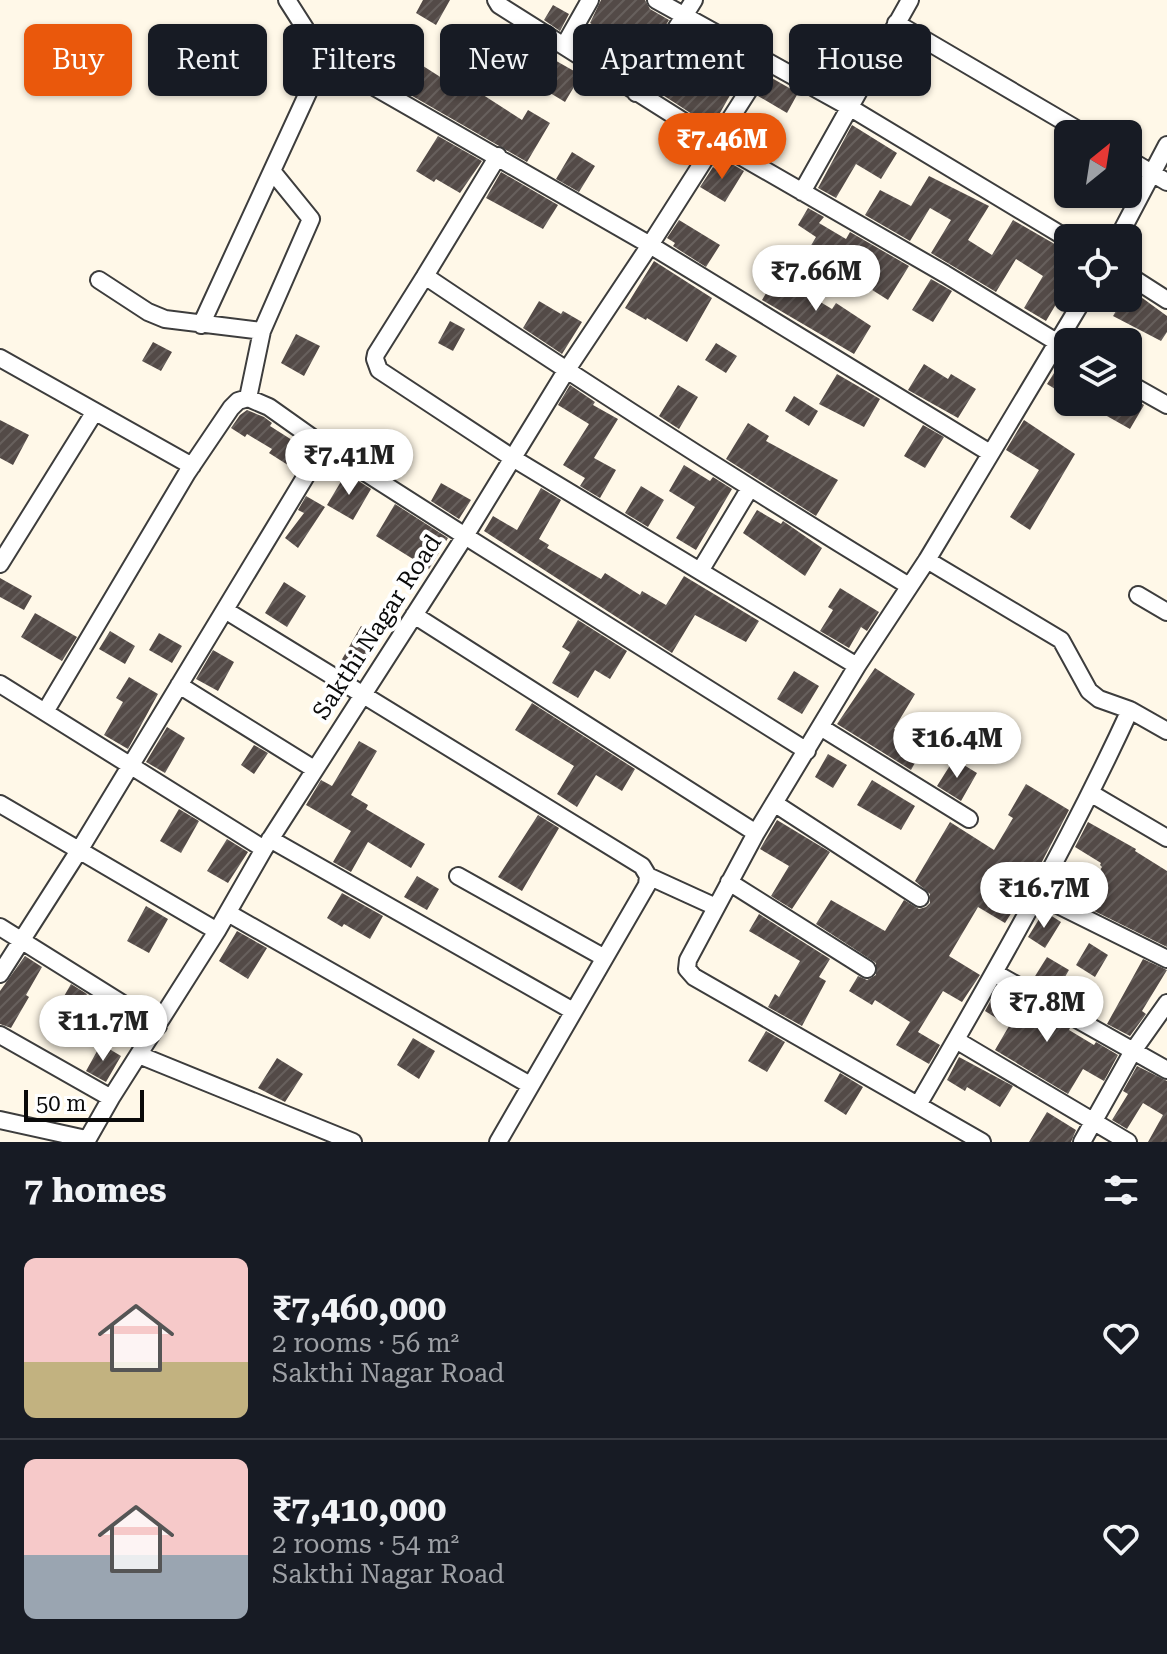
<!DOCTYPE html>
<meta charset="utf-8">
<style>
:root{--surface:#171b24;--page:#242831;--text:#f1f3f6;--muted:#9ea1a6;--line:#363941;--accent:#ea580c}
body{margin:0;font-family:"Roboto Serif",serif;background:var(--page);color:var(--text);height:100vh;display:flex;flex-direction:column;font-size:30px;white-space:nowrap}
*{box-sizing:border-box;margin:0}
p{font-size:26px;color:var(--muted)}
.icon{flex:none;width:44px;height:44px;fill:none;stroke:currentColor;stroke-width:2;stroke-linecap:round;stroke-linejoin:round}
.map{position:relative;height:1142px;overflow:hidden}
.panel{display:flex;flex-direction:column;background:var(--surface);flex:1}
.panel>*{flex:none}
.guide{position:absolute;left:24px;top:24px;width:1120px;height:72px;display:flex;gap:16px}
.needle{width:52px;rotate:30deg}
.controls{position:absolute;left:1054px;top:120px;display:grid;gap:16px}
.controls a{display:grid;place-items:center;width:88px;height:88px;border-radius:12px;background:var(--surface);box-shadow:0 2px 6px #0004;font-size:40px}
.scale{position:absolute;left:24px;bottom:20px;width:120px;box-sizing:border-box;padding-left:8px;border:4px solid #0a0a0a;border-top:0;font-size:22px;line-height:28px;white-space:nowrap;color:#0a0a0a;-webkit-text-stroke:6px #fff;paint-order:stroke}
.price{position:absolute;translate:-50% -68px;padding:0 18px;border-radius:28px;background:#fff;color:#222;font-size:26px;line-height:52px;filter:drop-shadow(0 2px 4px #0008)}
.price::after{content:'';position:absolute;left:50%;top:48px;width:24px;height:18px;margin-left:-12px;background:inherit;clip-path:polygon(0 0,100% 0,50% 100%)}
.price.selected{background:var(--accent);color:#fff}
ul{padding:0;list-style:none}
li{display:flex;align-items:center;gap:24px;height:200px;padding:0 24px}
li+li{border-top:2px solid var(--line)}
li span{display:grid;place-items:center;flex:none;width:224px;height:160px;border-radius:12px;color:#555}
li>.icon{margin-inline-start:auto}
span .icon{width:96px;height:96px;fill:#fffc;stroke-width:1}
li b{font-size:34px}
h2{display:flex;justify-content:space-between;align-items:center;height:96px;padding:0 24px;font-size:34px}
.tag{padding:0 28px;border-radius:12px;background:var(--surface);box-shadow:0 2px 6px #0004;font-size:28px;line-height:72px}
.tag.selected{background:var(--accent);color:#fff}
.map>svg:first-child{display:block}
.building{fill:url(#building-hatch)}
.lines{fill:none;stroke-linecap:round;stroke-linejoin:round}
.minor-casing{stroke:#3d3d3d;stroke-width:20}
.minor{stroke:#fff;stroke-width:16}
.labels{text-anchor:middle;stroke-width:8;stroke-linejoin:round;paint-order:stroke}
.street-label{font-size:24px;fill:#0a0a0a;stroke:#fff}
</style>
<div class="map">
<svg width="1167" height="1142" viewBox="0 0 1167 1142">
<defs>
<pattern id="building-hatch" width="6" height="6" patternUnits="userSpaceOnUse" patternTransform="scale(2)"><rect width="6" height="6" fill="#534a47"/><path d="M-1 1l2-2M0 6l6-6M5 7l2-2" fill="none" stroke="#67605d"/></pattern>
</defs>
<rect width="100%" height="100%" fill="#fff8e8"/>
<!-- building -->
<path class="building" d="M423 0H450L436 25 416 13Z
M601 0H645L650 9 669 20 633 77 611 62 623 43 590 23Z
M553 5 569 14 560 31 544 20Z
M500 27 519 39 521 36 539 47 537 50 581 75 565 102 522 76 520 78 484 53Z
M688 30 751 66 739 84 737 83 712 127 652 88Z
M374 32 393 43 390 49 419 66 420 64 445 80 449 73 522 120 528 110 550 123 527 162 355 63Z
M770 77 798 93 787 113 758 96Z
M744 118 771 135 759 154 731 138Z
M852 125 897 153 881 179 856 164 836 198 818 188Z
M438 136 482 161 460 193 436 179 434 182 416 171Z
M572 152 595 166 579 192 556 179Z
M725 160 744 171 725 202 700 187 713 167 718 171Z
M501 172 558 205 543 229 486 198Z
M929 176 989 206 968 240 992 255 1013 220 1058 246 1057 248 1068 255V284L1046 321 1024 308 1043 276 1016 259 996 292 931 253 951 220 930 208 910 241 865 215 880 190 911 206Z
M808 208 824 217 819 223 846 239 850 232 909 266 888 300 866 286 869 281 826 255 821 264 806 254 816 237 798 225Z
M679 220 720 245 706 267 673 246 675 243 667 238Z
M654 261 712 298 687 342 647 318 646 320 625 308Z
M781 268 802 280 797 288 832 309 836 303 871 326 854 354 762 300Z
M931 279 952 291 933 322 912 310Z
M1130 289 1167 316V332L1161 341 1113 316 1124 298H1128Z
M539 301 561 314 563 311 582 322 562 354 523 328Z
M450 321 465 329 453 351 438 343Z
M296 334 320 346 304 376 281 363Z
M153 342 172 352 161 371 142 361Z
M716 343 737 356 726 373 705 360Z
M1063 359 1068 360V397L1047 384Z
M924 364 948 379 951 374 976 389 958 418 908 390Z
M837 374 880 399 864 427 819 404Z
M570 385 595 402 593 405 618 419 594 458 616 470 600 498 580 486 585 478 563 465 589 424 558 405Z
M678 385 698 397 679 429 659 416Z
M794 396 818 411 809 426 785 411Z
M1130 397 1144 405 1130 429 1098 411 1104 402H1128Z
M247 410 264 417 272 423 270 426 303 447 291 467 269 453 272 449 247 434 245 437 231 428 240 415Z
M0 420 29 435 13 465 0 458Z
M1024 420 1075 454 1030 530 1010 517 1039 470 1006 450Z
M748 423 769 436 766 441 838 480 816 516 726 459Z
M923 425 944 437 925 468 904 456Z
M684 465 710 481 713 477 732 489 696 550 676 538 695 507 669 491Z
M346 473 371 489 353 520 327 505Z
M441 483 471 500 459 519 431 501Z
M641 486 664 500 648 527 625 513Z
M541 488 561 500 539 539 549 545 547 548 601 579 605 573 640 595 642 591 666 605 684 576 759 621 746 642 695 615 672 653 484 531 493 516 517 530Z
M306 496 325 507 298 548 285 538 304 513 298 510Z
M395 504 448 538 429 569 376 536Z
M757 510 781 524 783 521 822 548 805 576 743 533Z
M0 578 32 596 24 610 0 597Z
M284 582 306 596 287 627 265 613Z
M840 588 879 612 867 631 861 627 849 648 820 631 833 610 828 607Z
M35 613 77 637 62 661 21 637Z
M578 620 627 651 610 679 595 670 578 698 552 683 570 652 562 647Z
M361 626 380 638 360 672 341 661Z
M110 631 135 646 125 664 99 649Z
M159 633 182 646 172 663 149 650Z
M213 650 234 662 218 691 196 679Z
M875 668 915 694 894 729 924 747 911 770 837 724Z
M794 671 819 686 802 714 777 699Z
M129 677 158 694 128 749 104 735 123 702 116 698Z
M532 703 635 769 622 791 596 775 577 807 557 794 574 766 515 730Z
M947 716 968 729 952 756 931 743Z
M167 727 185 738 165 773 146 762Z
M359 741 377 751 351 795 368 805 366 809 425 844 411 868 368 842 351 872 333 862 351 831 306 805 321 780 332 786Z
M254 745 268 753 254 774 241 765Z
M828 754 847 765 833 788 815 777Z
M954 759 977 773 961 801 937 786Z
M872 780 915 806 901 830 857 805Z
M1026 784 1069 810 1034 877 1005 923 978 907 949 956 980 975 962 1002 943 991 918 1032 940 1045 929 1064 896 1045 910 1022 875 1000 872 1005 849 991 858 976 867 980 876 975V963L816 924 831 900 885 931 904 900 919 909 926 907 930 903V894L915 881 950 822 994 850 1013 818 1008 815Z
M179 809 199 821 181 853 160 841Z
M538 815 559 828 522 891 498 877Z
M777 820 830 852 792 909 771 896 789 866 760 849Z
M1088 822 1136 849 1135 851 1167 871V947L1080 904 1102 867 1100 865 1101 863 1075 847Z
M227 839 248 852 228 883 207 871Z
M417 876 439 889 427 910 404 897Z
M342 893 383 916 370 939 344 924 342 927 327 918Z
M146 906 168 919 149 953 127 941Z
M1044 911 1061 922 1045 948 1028 937Z
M759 914 830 959 819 977 826 981 802 1026 768 1007 775 994 779 997 800 961 749 931Z
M237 931 267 948 248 979 219 961Z
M1089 943 1108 955 1095 977 1076 965Z
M25 956 42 967 26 995 29 997 11 1028 0 1024V991Z
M1047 957 1069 970 1055 994 1032 981Z
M1143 959 1167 970 1142 1011 1146 1014 1130 1036 1107 1024Z
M71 984 87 994 72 1021 55 1012Z
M998 987 1070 1028 1069 1030 1094 1045 1096 1042 1118 1055 1104 1081 1083 1069 1068 1094 995 1050 1009 1026 985 1011Z
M766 1031 785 1042 767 1072 748 1061Z
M413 1038 435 1051 419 1079 397 1065Z
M101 1044 121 1056 106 1082 86 1071Z
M959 1057 1013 1086 1000 1107 967 1087 965 1091 947 1080Z
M277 1058 303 1074 285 1102 258 1088Z
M1137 1066 1167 1081V1142H1148L1163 1115 1143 1103 1127 1129 1112 1120 1128 1094 1123 1091Z
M840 1073 863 1087 846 1115 824 1101Z
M1047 1112 1076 1130 1071 1142H1029Z"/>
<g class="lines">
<defs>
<path id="minor" d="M287 0 324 58 650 245 990 453
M496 0 499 5 716 142 945 274 1068 349
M656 0 849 107 1068 239
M896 23 1085 134
M564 46 590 0
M636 93 694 0
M498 156 425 276C584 383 745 486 909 586
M1128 159 1167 182
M802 192 910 0
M1118 238 1167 145
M1128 275 1167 300
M425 276 376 354 375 359 379 370 511 457 857 666
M99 280 148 312 165 319 262 331
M201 325 324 58
M0 358 192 466
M1128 383 1167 405
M248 398 262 331 311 219 272 171
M927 560 1061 640 1089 691 1099 699 1130 710
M0 564 94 413
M700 571 750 488
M1138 595 1167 612
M225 610 642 866 648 876 647 885 498 1142
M414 615 756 833
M0 684 264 849
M179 685 314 769
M45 712 187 473 231 408 238 401 248 398 269 407 324 446 465 536 807 751
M822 728 969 819
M1092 794 1167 838
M774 803 920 898
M0 804 217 931
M270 839 573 1011
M458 876 603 957
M648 876 716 907
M729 882 867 969
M1038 895 1167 959
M228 913 530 1085
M0 927 158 1026
M995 973 1167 1070
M0 974 80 849 324 446
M0 1035 111 1098
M956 1040 1128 1142
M139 1055 353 1142
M918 1105C993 976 1067 847 1130 710L1167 731
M0 1120 86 1139
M86 1142 111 1098 217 931 264 849 465 536 566 371 650 245 766 63
M982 1142 694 977 687 969 688 960 756 833 857 666 927 560 1084 298
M1082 1142 1133 1051 1167 1003"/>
</defs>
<!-- minor casing -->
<use href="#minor" class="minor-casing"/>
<!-- minor -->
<use href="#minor" class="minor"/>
</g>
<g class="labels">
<!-- street labels -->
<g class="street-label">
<text transform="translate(377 627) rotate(-57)" y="8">Sakthi Nagar Road</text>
</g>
</g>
</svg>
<div class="controls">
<a><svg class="needle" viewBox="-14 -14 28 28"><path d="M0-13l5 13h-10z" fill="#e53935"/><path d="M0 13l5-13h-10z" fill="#9ea1a6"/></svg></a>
<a><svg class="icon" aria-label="locate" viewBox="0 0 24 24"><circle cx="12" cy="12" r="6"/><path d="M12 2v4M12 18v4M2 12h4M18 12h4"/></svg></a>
<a><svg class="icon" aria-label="layers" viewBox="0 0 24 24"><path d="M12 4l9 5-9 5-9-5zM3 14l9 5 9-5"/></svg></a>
</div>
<div class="scale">50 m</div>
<b class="price selected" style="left:722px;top:181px">₹7.46M</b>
<b class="price" style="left:816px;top:313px">₹7.66M</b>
<b class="price" style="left:349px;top:497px">₹7.41M</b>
<b class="price" style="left:957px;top:780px">₹16.4M</b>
<b class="price" style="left:1044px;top:930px">₹16.7M</b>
<b class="price" style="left:1047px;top:1044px">₹7.8M</b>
<b class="price" style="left:103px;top:1063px">₹11.7M</b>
<div class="guide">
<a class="tag selected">Buy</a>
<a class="tag">Rent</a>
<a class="tag">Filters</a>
<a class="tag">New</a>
<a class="tag">Apartment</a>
<a class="tag">House</a>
</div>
</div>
<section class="panel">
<h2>7 homes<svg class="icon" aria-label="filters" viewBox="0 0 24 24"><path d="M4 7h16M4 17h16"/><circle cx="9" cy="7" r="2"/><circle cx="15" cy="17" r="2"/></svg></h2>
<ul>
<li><span style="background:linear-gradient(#f6c9c9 65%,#c2b280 0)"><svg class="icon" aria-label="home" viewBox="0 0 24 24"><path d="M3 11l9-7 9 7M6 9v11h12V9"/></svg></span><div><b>₹7,460,000</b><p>2 rooms · 56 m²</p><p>Sakthi Nagar Road</p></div><svg class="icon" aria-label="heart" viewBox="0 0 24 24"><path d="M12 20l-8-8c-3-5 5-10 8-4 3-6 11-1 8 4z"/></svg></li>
<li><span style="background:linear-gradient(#f6c9c9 60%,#9aa5b1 0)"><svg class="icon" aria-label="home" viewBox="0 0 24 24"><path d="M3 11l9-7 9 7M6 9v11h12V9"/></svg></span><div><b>₹7,410,000</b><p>2 rooms · 54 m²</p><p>Sakthi Nagar Road</p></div><svg class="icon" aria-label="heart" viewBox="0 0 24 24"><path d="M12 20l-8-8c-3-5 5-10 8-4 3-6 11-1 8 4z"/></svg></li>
</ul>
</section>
